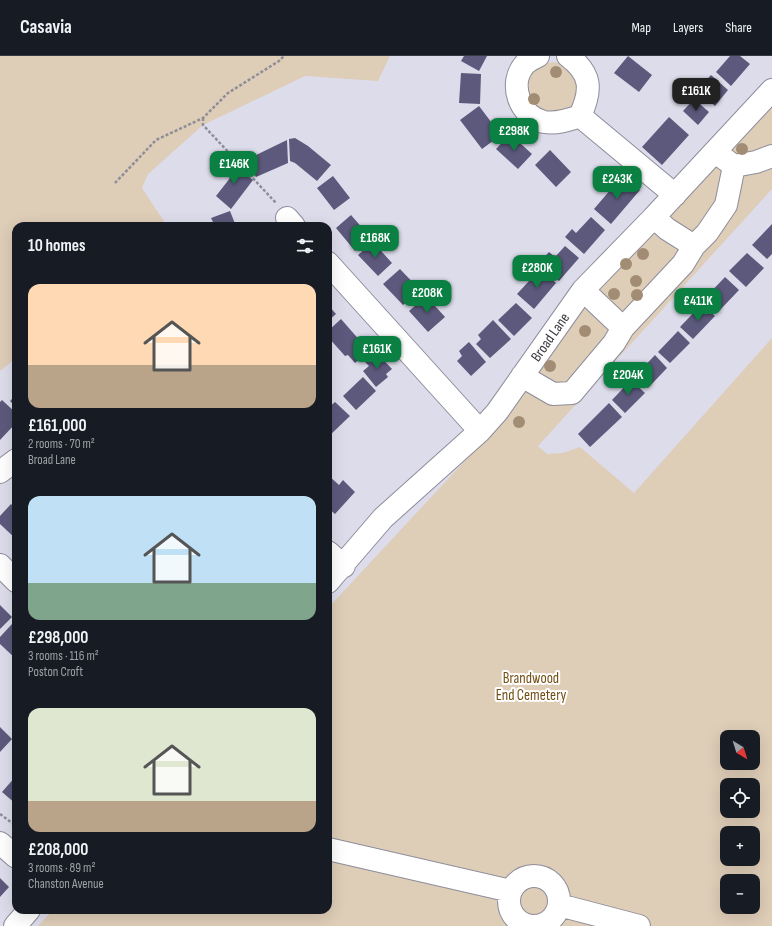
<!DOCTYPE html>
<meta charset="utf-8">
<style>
:root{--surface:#171b24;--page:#20242c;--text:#f1f3f6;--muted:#9ea1a6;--line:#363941;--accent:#0b8043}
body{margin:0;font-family:"Sofia Sans Condensed",sans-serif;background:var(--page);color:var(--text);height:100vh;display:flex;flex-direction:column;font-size:15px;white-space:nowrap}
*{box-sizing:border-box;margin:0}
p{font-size:13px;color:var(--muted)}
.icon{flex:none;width:22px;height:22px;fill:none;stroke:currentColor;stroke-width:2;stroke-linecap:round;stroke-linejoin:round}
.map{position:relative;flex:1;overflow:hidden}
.drawer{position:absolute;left:12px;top:166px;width:320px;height:692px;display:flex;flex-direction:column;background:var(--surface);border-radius:12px;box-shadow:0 4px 16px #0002}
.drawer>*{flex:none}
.needle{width:26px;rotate:142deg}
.fabs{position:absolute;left:720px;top:674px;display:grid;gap:8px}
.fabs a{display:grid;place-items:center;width:40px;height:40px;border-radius:8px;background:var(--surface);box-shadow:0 4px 16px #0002;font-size:20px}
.price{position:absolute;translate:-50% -34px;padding:0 9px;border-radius:8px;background:var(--accent);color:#fff;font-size:13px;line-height:26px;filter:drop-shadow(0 1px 2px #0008)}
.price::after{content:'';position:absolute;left:50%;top:24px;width:12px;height:9px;margin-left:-6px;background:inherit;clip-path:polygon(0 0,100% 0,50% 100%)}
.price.on{background:#222;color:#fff}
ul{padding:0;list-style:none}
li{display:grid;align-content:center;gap:8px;height:212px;padding:0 16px}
li span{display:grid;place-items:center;height:124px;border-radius:12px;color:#555}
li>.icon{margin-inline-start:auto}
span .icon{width:72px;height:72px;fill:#fffc;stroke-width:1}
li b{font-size:17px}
h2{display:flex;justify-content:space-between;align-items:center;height:48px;padding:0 16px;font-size:17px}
header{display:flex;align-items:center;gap:24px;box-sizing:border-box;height:56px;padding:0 20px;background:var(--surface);border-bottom:1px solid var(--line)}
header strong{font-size:19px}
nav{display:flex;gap:22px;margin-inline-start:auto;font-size:14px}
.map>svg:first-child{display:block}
.green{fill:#decdb7;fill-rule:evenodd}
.building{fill:#5c597c}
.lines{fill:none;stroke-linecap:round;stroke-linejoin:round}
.minor-casing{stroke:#8d8d9b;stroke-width:24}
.path{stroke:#8e8d98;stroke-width:2.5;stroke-dasharray:3 2;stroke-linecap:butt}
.minor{stroke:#fff;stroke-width:22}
.tree{fill:#a28d74}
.labels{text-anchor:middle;stroke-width:4;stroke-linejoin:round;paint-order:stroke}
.street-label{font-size:15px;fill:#3a3a40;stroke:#fff}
.park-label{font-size:15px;fill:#724d13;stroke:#fff}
</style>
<header>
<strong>Casavia</strong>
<nav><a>Map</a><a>Layers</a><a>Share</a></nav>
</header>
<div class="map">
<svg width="772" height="870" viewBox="0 0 772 870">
<rect width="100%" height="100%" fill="#dddceb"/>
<!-- green -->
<path class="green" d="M0 0H390L378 25 305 20 203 69 148 118 142 132 167 170H16V302L0 315Z
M553 6 563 8 577 25C577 53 575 51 550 60L531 49C527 27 526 11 553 6Z
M772 50V133L538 390 547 398 563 397 580 391 634 437 772 282V870H38L53 854H328V552L516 350 553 291 597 229ZM727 681H753V707H727ZM727 729H753V755H727ZM727 777H753V803H727ZM727 825H753V851H727Z"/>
<!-- building -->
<path class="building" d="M464 0H487L479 15 461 5Z
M628 0 652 19 639 36 614 17Z
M730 0H740L750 8 731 30 716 16Z
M461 17 481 18 480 48 459 47Z
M711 19 728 34 715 50 697 34Z
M694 43 709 56 698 69 683 55Z
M479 50 501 79 482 93 460 64Z
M669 61 689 79 662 109 642 91Z
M510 78 532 98 518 113 496 93Z
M295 82 308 90 331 109 317 125 295 107 290 105 289 83Z
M287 84 288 107 256 121 246 104Z
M550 94 571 116 556 131 535 109Z
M229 105 253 124 231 153 216 140 230 122 221 115Z
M623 119 640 134 611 168 594 153Z
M333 120 350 142 334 154 317 132Z
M230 155 236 170H215L211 162Z
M351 159 371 182 355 195 336 172Z
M591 161 605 174 584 198 565 181 572 173 576 177Z
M772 168V198L767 203 752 189Z
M373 186 392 207 378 220 358 199Z
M565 190 579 202 559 225 539 207 549 196 555 201Z
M747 197 764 212 746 231 729 215Z
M400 213 420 234 403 249 383 228Z
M540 213 556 227 534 253 517 238Z
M725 221 739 234 720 254 706 241Z
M426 240 445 261 428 276 409 255Z
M516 247 532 262 514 280 498 264Z
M702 248 715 260 693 283 680 271Z
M328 249 336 258 328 265Z
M341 263 369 295 355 307 348 299 345 300 328 281V275Z
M493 264 511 283 490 302 476 288 481 283 478 279Z
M678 275 690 287 670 307 658 296Z
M469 286 486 306 471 320 457 305 462 300 459 295Z
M376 296 392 313 386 318 388 321 376 331 363 315 369 310 365 306Z
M655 299 667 312 648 332 635 320Z
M363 321 376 335 356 354 343 340Z
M631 324 645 337 625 357 612 344Z
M16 339V351L10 345Z
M2 344 16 357V367L0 384V346Z
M335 346 350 360 328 381V352Z
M609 347 622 361 590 391 578 378Z
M328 419 339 429 343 424 355 436 335 458 328 452Z
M11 448 16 453V483L0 468V460Z
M0 549 12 561 0 573Z
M12 568 16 572V603L0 588V581Z
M0 671 12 683 0 696Z
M16 720V748L2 736Z
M0 822 9 831 0 841Z"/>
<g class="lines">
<defs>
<path id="minor" d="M538 0C534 2 528 5 525 8 508 27 519 60 544 66 557 68 569 64 580 60 592 34 592 18 568 0
M580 60 675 139
M722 101 734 110 756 106 772 100
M654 161 667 173 694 190 707 177 726 149 734 110
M287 162 294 170
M328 207 480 375
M623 272 683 208 694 190
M522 320 553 338 572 337 614 287 623 272 583 234
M0 416 16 404
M328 496 344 510
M0 509 16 525
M328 526 383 462 480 375 497 356 583 234 654 161 772 34
M0 787 16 801
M328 793 511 835
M509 845a25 25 0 1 1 50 0a25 25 0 1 1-50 0Z
M559 849 639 870
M15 870 29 854"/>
</defs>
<!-- minor casing -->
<use href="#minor" class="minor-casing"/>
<!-- path -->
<path class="path" d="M203 62V69L276 147
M115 127 156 84 203 62 228 37 279 5 284 0
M0 758 16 770
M530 870V869"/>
<!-- minor -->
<use href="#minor" class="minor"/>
</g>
<!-- trees -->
<g class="tree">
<circle cx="556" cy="16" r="6"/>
<circle cx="534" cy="43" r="6"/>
<circle cx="742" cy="93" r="6"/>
<circle cx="643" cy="198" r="6"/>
<circle cx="626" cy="208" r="6"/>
<circle cx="636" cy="225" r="6"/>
<circle cx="614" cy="238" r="6"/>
<circle cx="637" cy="239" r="6"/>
<circle cx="585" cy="275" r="6"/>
<circle cx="374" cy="288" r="6"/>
<circle cx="550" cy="310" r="6"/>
<circle cx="519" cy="366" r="6"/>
</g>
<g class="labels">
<!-- street labels -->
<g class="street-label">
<text transform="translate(550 281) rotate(-55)" y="5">Broad Lane</text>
</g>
<!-- park labels -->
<g class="park-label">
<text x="531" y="627">Brandwood<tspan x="531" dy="17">End Cemetery</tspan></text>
</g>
</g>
</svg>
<div class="fabs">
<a><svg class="needle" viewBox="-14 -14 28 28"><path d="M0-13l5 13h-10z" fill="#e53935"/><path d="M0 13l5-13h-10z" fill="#9ea1a6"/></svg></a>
<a><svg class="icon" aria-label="locate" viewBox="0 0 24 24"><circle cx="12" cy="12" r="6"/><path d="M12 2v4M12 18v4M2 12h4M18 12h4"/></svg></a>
<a>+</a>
<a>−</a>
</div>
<b class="price on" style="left:696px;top:56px">£161K</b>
<b class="price" style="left:514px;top:96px">£298K</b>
<b class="price" style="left:234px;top:129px">£146K</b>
<b class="price" style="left:617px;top:144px">£243K</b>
<b class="price" style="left:375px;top:203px">£168K</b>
<b class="price" style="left:537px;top:233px">£280K</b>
<b class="price" style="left:427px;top:258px">£208K</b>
<b class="price" style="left:698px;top:266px">£411K</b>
<b class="price" style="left:377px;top:314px">£161K</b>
<b class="price" style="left:628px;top:340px">£204K</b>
<section class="drawer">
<h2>10 homes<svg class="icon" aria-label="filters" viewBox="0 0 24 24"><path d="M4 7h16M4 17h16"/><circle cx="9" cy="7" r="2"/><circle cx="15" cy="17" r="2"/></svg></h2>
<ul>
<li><span style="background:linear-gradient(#ffd9b3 65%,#b9a48a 0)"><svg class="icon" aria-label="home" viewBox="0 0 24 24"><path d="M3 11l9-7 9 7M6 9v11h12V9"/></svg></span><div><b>£161,000</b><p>2 rooms · 70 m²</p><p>Broad Lane</p></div></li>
<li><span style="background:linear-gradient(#bfe0f5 70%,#7fa58c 0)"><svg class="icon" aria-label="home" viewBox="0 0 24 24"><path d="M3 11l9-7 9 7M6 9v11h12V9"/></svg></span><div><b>£298,000</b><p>3 rooms · 116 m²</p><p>Poston Croft</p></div></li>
<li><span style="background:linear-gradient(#dfe7d0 75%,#b9a48a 0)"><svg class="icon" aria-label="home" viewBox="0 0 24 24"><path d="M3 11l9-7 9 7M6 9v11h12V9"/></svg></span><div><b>£208,000</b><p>3 rooms · 89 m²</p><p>Chanston Avenue</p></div></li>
</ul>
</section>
</div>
